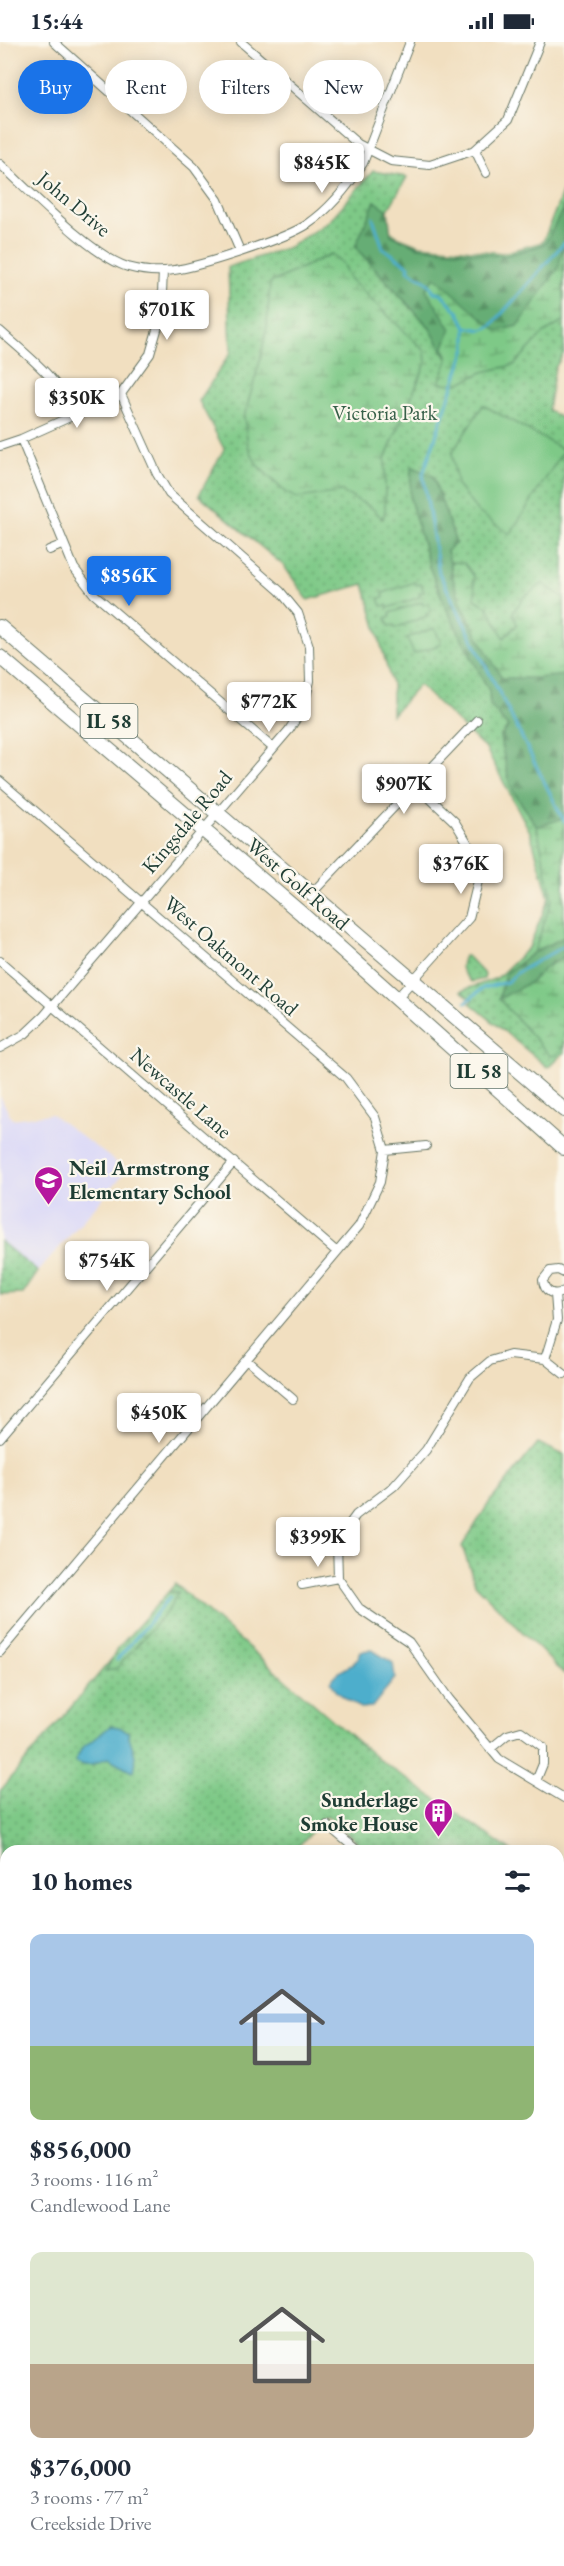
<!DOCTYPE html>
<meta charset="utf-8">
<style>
:root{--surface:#fff;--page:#f2f2f3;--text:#1f2937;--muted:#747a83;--accent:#1a73e8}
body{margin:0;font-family:"EB Garamond",serif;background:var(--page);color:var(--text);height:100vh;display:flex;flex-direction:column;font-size:22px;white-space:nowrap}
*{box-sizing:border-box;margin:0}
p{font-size:20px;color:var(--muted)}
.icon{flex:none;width:33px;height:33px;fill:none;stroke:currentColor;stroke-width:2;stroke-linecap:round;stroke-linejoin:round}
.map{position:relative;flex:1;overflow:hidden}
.side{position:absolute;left:0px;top:1803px;width:564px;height:722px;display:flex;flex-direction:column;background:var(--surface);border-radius:18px 18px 0 0;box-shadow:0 3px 15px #0003}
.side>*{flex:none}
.banner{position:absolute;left:18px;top:18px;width:528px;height:54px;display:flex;gap:12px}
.price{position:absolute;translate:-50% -51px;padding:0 14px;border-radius:6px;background:#fff;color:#222;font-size:20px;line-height:39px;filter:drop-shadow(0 2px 3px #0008)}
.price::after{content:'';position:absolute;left:50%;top:36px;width:18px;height:14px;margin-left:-9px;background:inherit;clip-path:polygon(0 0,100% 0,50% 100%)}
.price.active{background:var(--accent);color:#fff}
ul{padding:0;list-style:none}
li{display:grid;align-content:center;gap:12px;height:318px;padding:0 30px}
li span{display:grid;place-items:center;height:186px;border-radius:12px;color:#555}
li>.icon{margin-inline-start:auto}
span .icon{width:108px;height:108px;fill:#fffc;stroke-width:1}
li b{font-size:26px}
h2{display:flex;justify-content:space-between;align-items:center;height:72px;padding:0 30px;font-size:26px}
.chip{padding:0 21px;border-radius:27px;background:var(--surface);box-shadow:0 3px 15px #0003;font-size:21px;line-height:54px}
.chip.active{background:var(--accent);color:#fff}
.status{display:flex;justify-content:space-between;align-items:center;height:42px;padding:0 30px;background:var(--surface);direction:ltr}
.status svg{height:16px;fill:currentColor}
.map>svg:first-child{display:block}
.built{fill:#d9d7f8}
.green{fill:url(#green-dots);stroke:#4e835e;stroke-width:1.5}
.forest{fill:url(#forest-firs);stroke:#427554;stroke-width:1.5}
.wetland{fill:url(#wetland-marsh);stroke:#4e835e;stroke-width:1.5}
.pitch{fill:#7ec987;stroke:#4e835e;stroke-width:1.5}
.water{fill:#4daecc;stroke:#367680;stroke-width:1.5}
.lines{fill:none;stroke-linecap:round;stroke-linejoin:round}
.stream{stroke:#4daecc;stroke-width:3}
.street-casing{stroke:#687665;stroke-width:10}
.secondary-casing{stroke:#687665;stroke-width:14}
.primary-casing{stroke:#687665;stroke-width:16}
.street{stroke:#fff;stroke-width:8}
.secondary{stroke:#fff;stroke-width:12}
.primary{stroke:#fff;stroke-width:14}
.labels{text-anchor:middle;stroke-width:4.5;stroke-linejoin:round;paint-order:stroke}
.shield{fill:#fbf7ec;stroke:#61756b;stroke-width:1.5}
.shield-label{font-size:20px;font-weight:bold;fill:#1f3d34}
.street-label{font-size:21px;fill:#1f3d34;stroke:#fbf7ec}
.park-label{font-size:21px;fill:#376049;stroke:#fbf7ec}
.poi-label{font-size:21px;font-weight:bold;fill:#1f3d34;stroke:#fbf7ec;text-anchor:start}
</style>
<div class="status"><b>15:44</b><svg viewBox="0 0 49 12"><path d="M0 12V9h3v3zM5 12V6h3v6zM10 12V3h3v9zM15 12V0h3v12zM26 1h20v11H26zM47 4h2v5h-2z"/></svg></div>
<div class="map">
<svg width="564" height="2524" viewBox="0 0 564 2524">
<defs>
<pattern id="green-dots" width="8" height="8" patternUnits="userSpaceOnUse" patternTransform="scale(1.5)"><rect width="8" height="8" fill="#7ec987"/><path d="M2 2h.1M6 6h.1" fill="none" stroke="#67a46f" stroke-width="1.8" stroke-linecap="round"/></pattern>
<pattern id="forest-firs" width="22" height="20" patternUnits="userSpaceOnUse" patternTransform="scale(1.5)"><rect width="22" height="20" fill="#66ad74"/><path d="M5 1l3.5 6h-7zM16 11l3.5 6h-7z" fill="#538e60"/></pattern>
<pattern id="wetland-marsh" width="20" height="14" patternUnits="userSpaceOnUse" patternTransform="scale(1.5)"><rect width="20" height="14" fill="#7ec987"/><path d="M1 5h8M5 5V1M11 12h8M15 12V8" fill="none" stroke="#67a46f"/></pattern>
</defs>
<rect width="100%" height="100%" fill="#fbf7ec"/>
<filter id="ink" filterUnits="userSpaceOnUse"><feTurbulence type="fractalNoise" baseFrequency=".0167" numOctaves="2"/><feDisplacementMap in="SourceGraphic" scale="12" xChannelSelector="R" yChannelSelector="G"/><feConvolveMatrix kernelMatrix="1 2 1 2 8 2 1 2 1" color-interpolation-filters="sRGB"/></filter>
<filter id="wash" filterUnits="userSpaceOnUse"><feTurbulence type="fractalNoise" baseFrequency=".008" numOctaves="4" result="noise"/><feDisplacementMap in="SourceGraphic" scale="24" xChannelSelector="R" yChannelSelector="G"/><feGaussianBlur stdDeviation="1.35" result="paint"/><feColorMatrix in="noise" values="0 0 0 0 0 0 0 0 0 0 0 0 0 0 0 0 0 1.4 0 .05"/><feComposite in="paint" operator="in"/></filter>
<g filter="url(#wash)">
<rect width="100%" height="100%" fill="#f1dfc0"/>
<!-- built -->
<path class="built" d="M0 1054 12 1077 51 1072 127 1128 38 1230 0 1199Z"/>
<!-- green -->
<path class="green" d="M373 129 407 135 380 182 397 194 420 203 503 211 543 200 564 146V311L555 326 548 368 564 378V1010L550 1024 547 1025 470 961 473 958 461 949 497 936 529 905 549 856 530 790 486 707 419 643 392 673V643L364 542 308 558 284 524 199 453 224 407 199 359 231 310 228 225 289 205 328 180Z
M464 914H467L485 933 484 937 471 940C462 930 458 927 464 914Z
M0 1199 38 1230 23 1252 0 1253Z
M538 1401 564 1413V1632L475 1542 462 1504 489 1461Z
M175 1542 378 1717 511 1809H367L327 1773 294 1809H155L148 1803 143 1809H6V1850L0 1843V1749Z"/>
<!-- forest -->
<path class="forest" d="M375 159 388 168 391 193 420 205 504 214 545 202 564 164V198L559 225 519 284 497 289 434 236 426 247 451 287 444 305 448 318 429 285 355 205Z
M411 424 433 434 456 501 447 509C450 517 450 524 452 532 460 568 484 603 502 636H537L564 633V776L537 785 510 744 500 696 508 685 490 663 489 649 446 566 430 527 410 457Z
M564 895V915L546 925 531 940 499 957 505 932 534 910Z"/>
<!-- wetland -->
<path class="wetland" d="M564 198V279L543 292 514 323 483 330 458 342 439 341 448 318 444 305 451 287 426 247 435 235 497 289 518 284 559 225Z
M331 212 342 221 349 236 425 309 426 321 385 417V469L383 477 371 465 342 450 297 456 286 451 257 423 248 404 244 375 260 319 267 284 270 241Z
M451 520 464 521 474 534 475 557 488 565 504 596 517 583 513 570 524 555 543 542 564 556V633L537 636H502C485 606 451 553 451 520Z
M564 776V895L534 910 552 857 537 785Z
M564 915V1004L556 1013 550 1014 499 957 531 940 546 925Z
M169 1549 178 1550 169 1567 117 1626 106 1629 117 1607Z"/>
<!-- pitch -->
<path class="pitch" d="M483 363 564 408 510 492 478 470 457 443 452 411Z
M415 540 416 543 421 542 424 550 419 551 420 555 388 566 387 563 382 564 379 556 384 555 383 551Z
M422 560 423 563 428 561 431 569 426 571 427 574 395 586 394 583 389 584 386 576 391 574 390 571Z
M435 586 441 602 414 612 407 596Z"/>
<!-- water -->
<path class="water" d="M372 1608 393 1621 395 1636 372 1665 360 1666 337 1650 331 1640C338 1624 355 1629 361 1609Z
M111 1684 119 1685 128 1690C130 1702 141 1720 132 1729L108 1716C95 1719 92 1729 75 1719L82 1706Z"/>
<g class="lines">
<!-- stream -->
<path class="stream" d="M373 176 383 206 409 224 408 228C419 237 426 234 434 250L441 251 459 271 466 285V306L423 432 439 531 564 779
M466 285 482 288 491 284 564 201
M466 960 483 946 507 940 518 930 564 904
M117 1618 170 1555
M0 2001H6
M0 2017 6 2025"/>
</g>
</g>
<g filter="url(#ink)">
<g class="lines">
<defs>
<path id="street" d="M54 0 194 125 218 158 240 209
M241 0 358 102 391 119 430 123 475 108 508 78 540 0
M475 108 486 131
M0 122C31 150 91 214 128 225 139 228 154 230 165 229 192 228 285 197 308 182 330 167 349 143 363 121L410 0
M0 289C29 315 59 337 75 373
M21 397 74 526 94 552 273 706
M0 404 21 397 121 352 150 312 161 274 163 229
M49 508 64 502
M0 739 346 1036 375 1075 385 1108 426 1104
M312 851 477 678
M0 919 337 1210
M397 956 469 876 478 839 473 810 455 780 416 743
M0 1006 25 992 43 975 289 688 303 666 310 639 309 604 298 571 280 549 169 452 157 432 121 352
M564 1231 558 1228 550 1229 543 1238C544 1250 554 1255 564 1249
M545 1317 557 1278 555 1252
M247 1318 293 1357
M564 1332 545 1317 510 1313 490 1319 470 1336 426 1408 394 1444 356 1473 337 1499 338 1536 359 1566 409 1600 449 1657 499 1717 564 1756
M0 1396 234 1120
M302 1543 338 1536
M0 1610 359 1184 380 1140 385 1108
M490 1707 507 1693 521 1689 543 1705V1722L536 1739
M327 1783 358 1809
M558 2070 564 2079
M558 2125 564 2121
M558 2250 564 2246
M558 2318 564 2315
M558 2502 564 2511
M0 2509 6 2503
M254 2518 261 2524
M309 2518 312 2524
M175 2524 180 2518"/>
<path id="secondary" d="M558 1881 564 1878
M558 1899 564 1897"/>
<path id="primary" d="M0 585 564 1068
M0 615 302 872 564 1106
M0 1883 6 1892
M0 1934 6 1942
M420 2518 424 2524
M456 2518 460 2524"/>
</defs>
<!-- street casing -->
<use href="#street" class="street-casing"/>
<!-- secondary casing -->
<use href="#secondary" class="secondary-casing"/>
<!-- primary casing -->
<use href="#primary" class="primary-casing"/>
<!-- street -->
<use href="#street" class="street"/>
<!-- secondary -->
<use href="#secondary" class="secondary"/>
<!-- primary -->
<use href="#primary" class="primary"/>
</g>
</g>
<!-- icons -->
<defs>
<symbol id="school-pin" viewBox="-11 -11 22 30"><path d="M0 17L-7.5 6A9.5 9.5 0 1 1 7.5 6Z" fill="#b5179e" stroke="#fbf7ec"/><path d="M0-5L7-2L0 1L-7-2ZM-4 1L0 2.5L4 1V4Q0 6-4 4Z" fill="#fff"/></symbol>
<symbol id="building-pin" viewBox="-11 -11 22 30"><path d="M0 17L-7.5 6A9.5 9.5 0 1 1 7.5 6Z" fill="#b5179e" stroke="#fbf7ec"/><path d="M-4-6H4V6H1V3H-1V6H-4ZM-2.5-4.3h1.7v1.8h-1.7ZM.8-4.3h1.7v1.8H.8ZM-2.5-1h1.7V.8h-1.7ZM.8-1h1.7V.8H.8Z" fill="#fff"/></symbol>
</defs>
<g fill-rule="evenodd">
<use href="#school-pin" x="32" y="1122" width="33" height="45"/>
<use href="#building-pin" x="422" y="1754" width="33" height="45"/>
</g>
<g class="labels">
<!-- shield labels -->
<g class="shield">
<rect x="80.5" y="662" width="57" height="34" rx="4.5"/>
<rect x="450.5" y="1012" width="57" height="34" rx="4.5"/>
</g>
<g class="shield-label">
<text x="109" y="686">IL 58</text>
<text x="479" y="1036">IL 58</text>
</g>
<!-- street labels -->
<g class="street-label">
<text transform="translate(74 162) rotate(40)" y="7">John Drive</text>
<text transform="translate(187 780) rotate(-50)" y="7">Kingsdale Road</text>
<text transform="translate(298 842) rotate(41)" y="7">West Golf Road</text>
<text transform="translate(231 914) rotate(41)" y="7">West Oakmont Road</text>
<text transform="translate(181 1051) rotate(41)" y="7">Newcastle Lane</text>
</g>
<!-- park labels -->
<g class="park-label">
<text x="385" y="378">Victoria Park</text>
</g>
<!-- poi labels -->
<g class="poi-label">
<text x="69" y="1133">Neil Armstrong<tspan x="69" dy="24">Elementary School</tspan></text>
<text x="418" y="1765" text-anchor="end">Sunderlage<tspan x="418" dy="24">Smoke House</tspan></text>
</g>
</g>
</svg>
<b class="price" style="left:322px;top:152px">$845K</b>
<b class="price" style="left:167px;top:299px">$701K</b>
<b class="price" style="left:77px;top:387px">$350K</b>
<b class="price active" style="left:129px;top:565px">$856K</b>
<b class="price" style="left:269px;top:691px">$772K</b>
<b class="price" style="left:404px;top:773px">$907K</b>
<b class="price" style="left:461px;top:853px">$376K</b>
<b class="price" style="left:107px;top:1250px">$754K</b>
<b class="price" style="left:159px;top:1402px">$450K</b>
<b class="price" style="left:318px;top:1526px">$399K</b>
<div class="banner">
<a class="chip active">Buy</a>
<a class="chip">Rent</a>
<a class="chip">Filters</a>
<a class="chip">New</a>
</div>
<section class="side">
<h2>10 homes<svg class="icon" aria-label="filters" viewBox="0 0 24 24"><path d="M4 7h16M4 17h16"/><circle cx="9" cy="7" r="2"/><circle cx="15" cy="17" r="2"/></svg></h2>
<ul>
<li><span style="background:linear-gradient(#a9c7e8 60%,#8fb573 0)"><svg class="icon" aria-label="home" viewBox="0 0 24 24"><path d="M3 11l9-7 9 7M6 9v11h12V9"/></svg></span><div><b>$856,000</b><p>3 rooms · 116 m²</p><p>Candlewood Lane</p></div></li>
<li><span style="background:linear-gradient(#dfe7d0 60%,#b9a48a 0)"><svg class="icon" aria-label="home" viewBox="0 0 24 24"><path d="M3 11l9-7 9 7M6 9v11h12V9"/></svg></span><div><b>$376,000</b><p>3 rooms · 77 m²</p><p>Creekside Drive</p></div></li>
</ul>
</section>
</div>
